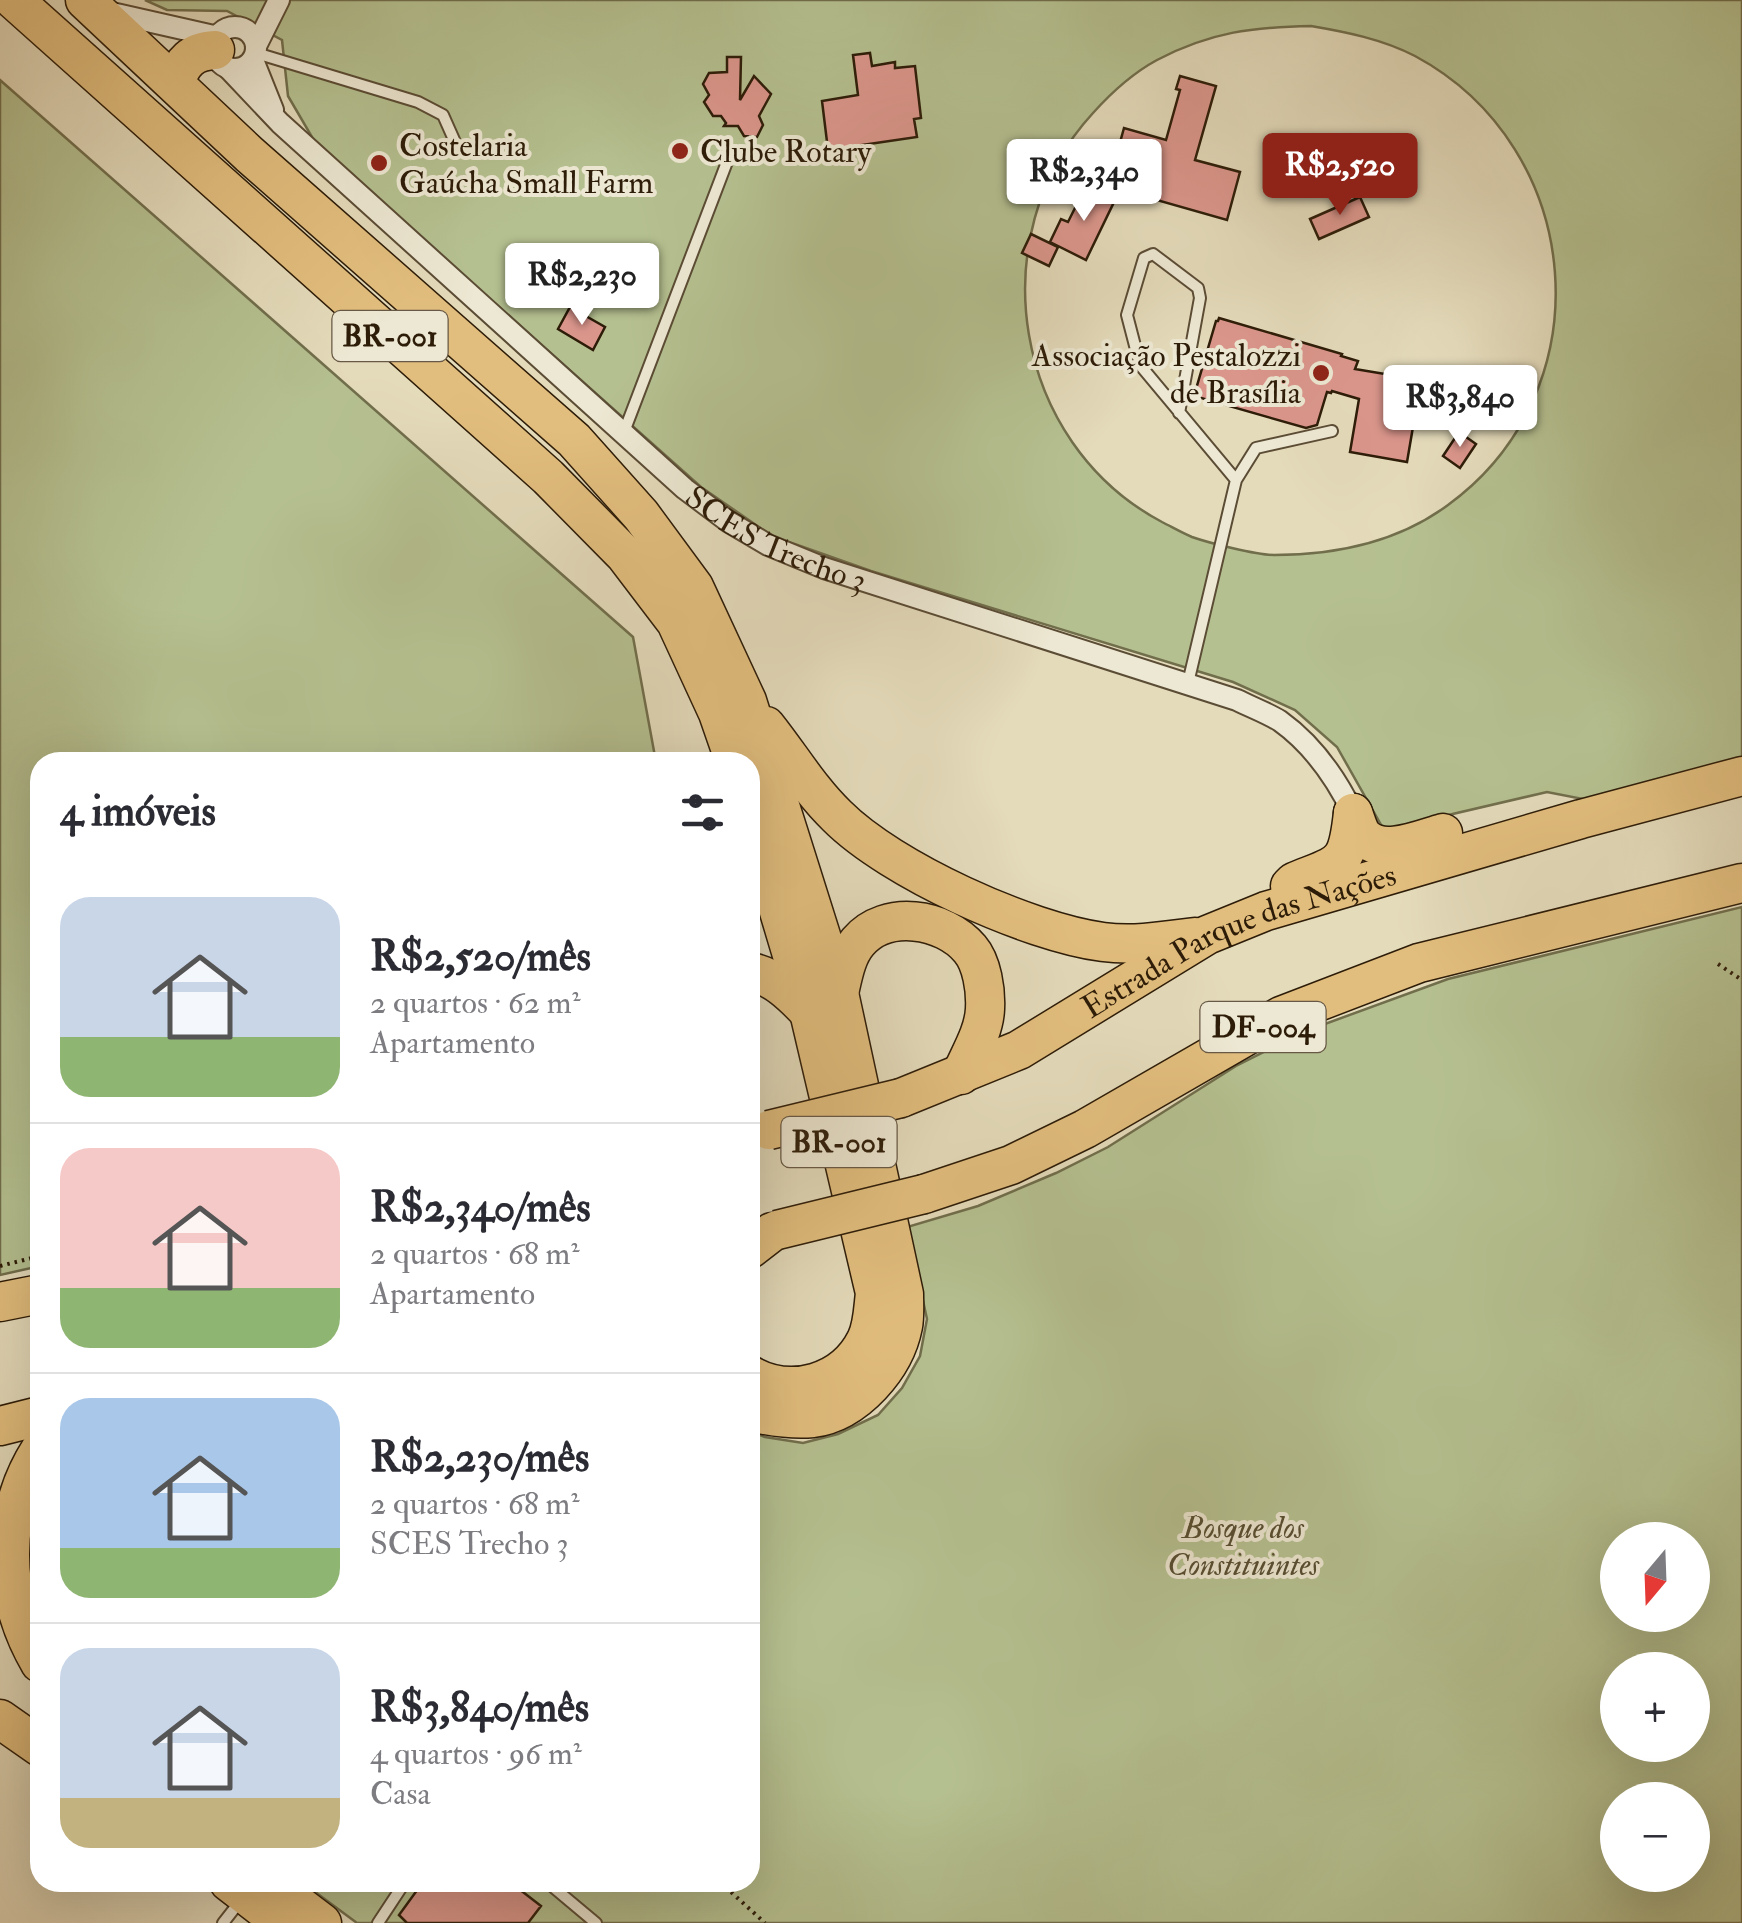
<!DOCTYPE html>
<html lang="pt">
<meta charset="utf-8">
<style>
:root{--surface:#fff;--page:#f7f7f7;--text:#2b2b33;--muted:#7c7c81;--line:#e1e1e2;--accent:#8f2418}
body{margin:0;font-family:"IM FELL Double Pica",serif;background:var(--page);color:var(--text);height:100vh;display:flex;flex-direction:column;font-size:38px;white-space:nowrap}
*{box-sizing:border-box;margin:0}
p{font-size:32px;color:var(--muted)}
.icon{flex:none;width:55px;height:55px;fill:none;stroke:currentColor;stroke-width:2;stroke-linecap:round;stroke-linejoin:round}
.map{position:relative;flex:1;overflow:hidden}
.side{position:absolute;left:30px;top:752px;width:730px;height:1140px;display:flex;flex-direction:column;background:var(--surface);border-radius:30px;box-shadow:0 10px 40px #0002}
.side>*{flex:none}
.needle{width:65px;rotate:199deg}
.fabs{position:absolute;left:1600px;top:1522px;display:grid;gap:20px}
.fabs a{display:grid;place-items:center;width:110px;height:110px;border-radius:50%;background:var(--surface);box-shadow:0 10px 40px #0002;font-size:50px}
.price{position:absolute;translate:-50% -85px;padding:0 22px;border-radius:10px;background:#fff;color:#222;font-size:32px;line-height:65px;filter:drop-shadow(0 2px 5px #0008)}
.price::after{content:'';position:absolute;left:50%;top:60px;width:30px;height:22px;margin-left:-15px;background:inherit;clip-path:polygon(0 0,100% 0,50% 100%)}
.price.current{background:var(--accent);color:#fff}
ul{padding:0;list-style:none}
li{display:flex;align-items:center;gap:30px;height:250px;padding:0 30px}
li+li{border-top:2px solid var(--line)}
li span{display:grid;place-items:center;flex:none;width:280px;height:200px;border-radius:30px;color:#555}
li>.icon{margin-inline-start:auto}
span .icon{width:120px;height:120px;fill:#fffc;stroke-width:1}
li b{font-size:42px}
h2{display:flex;justify-content:space-between;align-items:center;height:120px;padding:0 30px;font-size:42px}
.map>svg:first-child{display:block}
.green{fill:#b5c090;stroke:#716e4c;stroke-width:2.5;fill-rule:evenodd}
.building{fill:#db968c;stroke:#2d1c08;stroke-width:2.5}
.lines{fill:none;stroke-linecap:round;stroke-linejoin:round}
.lane-casing{stroke:#5b4c35;stroke-width:14}
.street-casing{stroke:#5b4c35;stroke-width:24}
.highway-casing{stroke:#2d1c08;stroke-width:41}
.path{stroke:#2d1c08;stroke-width:4;stroke-dasharray:2.5 5;stroke-linecap:butt}
.lane{stroke:#ede8d3;stroke-width:10}
.street{stroke:#ede8d3;stroke-width:20}
.highway{stroke:#e2be7e;stroke-width:38}
.highway-bridge-casing{stroke:#2d1c08;stroke-width:41;stroke-linecap:butt}
.highway-bridge{stroke:#e2be7e;stroke-width:38}
.poi-dot{fill:#8f2418;stroke:#ede8d3;stroke-width:4}
.labels{text-anchor:middle;stroke-width:8;stroke-linejoin:round;paint-order:stroke}
.shield{fill:#ede8d3;stroke:#675945;stroke-width:2.5}
.shield-label{font-size:30px;font-weight:bold;fill:#2d1c08}
.poi-label{font-size:32px;fill:#2d1c08;stroke:#ede8d3;text-anchor:start}
.street-label{font-size:32px;fill:#2d1c08;stroke:#ede8d3}
.park-label{font-size:32px;font-style:italic;fill:#564d31;stroke:#ede8d3}
</style>
<div class="map">
<svg width="1742" height="1923" viewBox="0 0 1742 1923">
<rect width="100%" height="100%" fill="#e4dbbb"/>
<filter id="stains"><feTurbulence type="fractalNoise" baseFrequency=".002" numOctaves="4"/><feColorMatrix values="0 0 0 0 .2 0 0 0 0 .09 0 0 0 0 .02 0 0 0 .5 -.17"/></filter>
<radialGradient id="worn" r=".72"><stop offset=".6" stop-color="#630" stop-opacity="0"/><stop offset="1" stop-color="#630" stop-opacity=".3"/></radialGradient>
<!-- green -->
<path class="green" d="M145 0H1742V763L1593 801 1547 792 1384 830 1337 747 1295 710 1233 682 871 571 772 536 701 487 316 144 288 96 282 40 227 11 167 10ZM1311 26C1346 32 1382 39 1415 56 1586 148 1606 390 1448 505 1398 542 1336 555 1274 555 1257 555 1209 543 1192 537 1182 533 1172 527 1162 522 1013 443 979 237 1093 113 1111 93 1133 73 1157 60 1210 32 1253 27 1311 26Z
M0 80 633 637 656 762H40V1266L0 1275Z
M1742 907V1923H357L303 1883 750 1882V1431L765 1437 803 1443 838 1434 878 1415 902 1388 920 1356 927 1319 907 1227 978 1206 1056 1173 1108 1147 1236 1066 1303 1032 1448 979ZM1618 1540H1692V1615H1618ZM1618 1670H1692V1745H1618ZM1618 1800H1692V1875H1618Z
M40 1488V1609L27 1565 25 1527Z"/>
<!-- building -->
<path class="building" d="M870 53 872 66 895 62V68L915 66 921 118 914 119 917 137 828 150 822 101 858 95 853 55Z
M727 57H741L740 100 754 76 771 94 759 116 763 125 757 137 744 136 738 126H724L726 123 721 116H713L704 102 709 95 703 84 709 73 727 72Z
M1180 76 1216 86 1195 160 1240 172 1227 220 1146 197 1154 169 1116 157 1124 128 1166 140 1180 90 1176 89Z
M1086 186 1115 200 1086 260 1050 242 1061 219 1068 222Z
M1360 197 1369 217 1319 239 1310 219Z
M1031 234 1058 247 1049 266 1022 253Z
M570 307 605 327 593 350 558 329Z
M1219 318 1342 354 1341 356 1358 361 1355 369 1421 380 1407 462 1350 452 1359 399 1332 391 1331 393 1327 392 1317 425 1306 428 1194 396 1216 321H1218Z
M1459 432 1476 444 1460 468 1443 456Z
M423 1882H510L541 1906 528 1923H407L399 1915Z"/>
<g class="lines">
<defs>
<path id="lane" d="M256 53 418 102 443 115 455 142
M1179 413 1200 298 1198 288 1153 254 1144 258 1127 315 1140 365 1236 480
M624 432 727 162
M1188 683 1236 480 1256 448 1332 431
M547 1882 596 1923
M223 1923 241 1900
M378 1923 405 1882"/>
<g id="street">
<path d="M103 11 218 37"/>
<circle cx="235" cy="48" r="21"/>
<path d="M256 46 279 0"/>
<path d="M253 60 273 110"/>
<path id="s1" d="M227 67 280 123 685 489 729 522 768 545 824 568 1237 700C1251 707 1267 713 1280 721 1312 744 1336 778 1353 813"/>
</g>
<g id="highway">
<path d="M14 0 548 477 625 555 676 622 718 713 735 762"/>
<path d="M85 0 250 155 574 440 641 515 694 587 747 701 839 993 904 1294C904 1304 905 1316 903 1326 895 1367 856 1412 813 1418 791 1420 772 1417 750 1412"/>
<path d="M175 83C182 62 192 51 215 50"/>
<path d="M766 726C790 756 809 789 837 816 891 870 1028 932 1103 942 1134 946 1164 941 1195 937"/>
<path d="M1353 813C1356 820 1358 830 1363 836 1382 857 1421 839 1443 833"/>
<path d="M750 814 809 1012 875 1293C873 1309 873 1326 866 1340 844 1384 791 1398 750 1375"/>
<path d="M1290 886 1294 882C1342 862 1347 867 1353 813"/>
<path d="M750 972C774 976 793 995 809 1012"/>
<path d="M839 993C843 976 846 956 858 942 886 909 944 918 970 949 982 963 986 990 985 1009 984 1032 970 1054 961 1075"/>
<path id="s2" d="M901 1098 1019 1050 1207 935 1266 911 1581 819 1742 776"/>
<path d="M924 1194 1011 1165 1085 1129 1281 1016 1419 963 1742 883"/>
<path d="M750 1249 772 1232"/>
<path d="M0 1302 40 1294"/>
<path d="M0 1426 40 1416"/>
<path d="M40 1450C0 1513 0 1595 40 1663"/>
<path d="M0 1719 40 1747"/>
<path d="M229 1882 282 1923"/>
<path d="M268 1882 322 1923"/>
</g>
</defs>
<!-- lane casing -->
<use href="#lane" class="lane-casing"/>
<!-- street casing -->
<use href="#street" class="street-casing"/>
<!-- highway casing -->
<use href="#highway" class="highway-casing"/>
<!-- path -->
<path class="path" d="M1718 964 1742 980
M0 1266 40 1256
M720 1882 765 1923"/>
<!-- lane -->
<use href="#lane" class="lane"/>
<!-- street -->
<use href="#street" class="street"/>
<!-- highway -->
<use href="#highway" class="highway"/>
<defs>
<path id="highway-bridge" d="M769 1130 901 1098
M777 1230 924 1194"/>
</defs>
<!-- highway-bridge casing -->
<use href="#highway-bridge" class="highway-bridge-casing"/>
<!-- highway-bridge -->
<use href="#highway-bridge" class="highway-bridge"/>
</g>
<!-- markers -->
<g class="poi-dot">
<circle cx="680" cy="151" r="10"/>
<circle cx="379" cy="163" r="10"/>
<circle cx="1321" cy="373" r="10"/>
</g>
<g class="labels">
<!-- shield labels -->
<g class="shield">
<rect x="332.5" y="311" width="115" height="50" rx="8"/>
<rect x="1200.5" y="1002" width="125" height="50" rx="8"/>
<rect x="781.5" y="1117" width="115" height="50" rx="8"/>
</g>
<g class="shield-label">
<text x="390" y="346">BR-001</text>
<text x="1263" y="1037">DF-004</text>
<text x="839" y="1152">BR-001</text>
</g>
<!-- poi labels -->
<g class="poi-label">
<text x="399" y="156">Costelaria<tspan x="399" dy="37">Gaúcha Small Farm</tspan></text>
<text x="700" y="162">Clube Rotary</text>
<text x="1301" y="366" text-anchor="end">Associação Pestalozzi<tspan x="1301" dy="37">de Brasília</tspan></text>
</g>
<!-- street labels -->
<g class="street-label">
<text dy="11" stroke="none"><textPath href="#s1" startOffset="728">SCES Trecho 3</textPath></text>
<text dy="11" stroke="none"><textPath href="#s2" startOffset="375">Estrada Parque das Nações</textPath></text>
</g>
<!-- park labels -->
<g class="park-label">
<text x="1243" y="1538">Bosque dos<tspan x="1243" dy="37">Constituintes</tspan></text>
</g>
</g>
<rect width="100%" height="100%" filter="url(#stains)"/>
<rect width="100%" height="100%" fill="url(#worn)"/>
</svg>
<div class="fabs">
<a><svg class="needle" viewBox="-14 -14 28 28"><path d="M0-13l5 13h-10z" fill="#e53935"/><path d="M0 13l5-13h-10z" fill="#7c7c81"/></svg></a>
<a>+</a>
<a>−</a>
</div>
<b class="price current" style="left:1340px;top:218px">R$2,520</b>
<b class="price" style="left:1084px;top:224px">R$2,340</b>
<b class="price" style="left:582px;top:328px">R$2,230</b>
<b class="price" style="left:1460px;top:450px">R$3,840</b>
<section class="side">
<h2>4 imóveis<svg class="icon" aria-label="filters" viewBox="0 0 24 24"><path d="M4 7h16M4 17h16"/><circle cx="9" cy="7" r="2"/><circle cx="15" cy="17" r="2"/></svg></h2>
<ul>
<li><span style="background:linear-gradient(#c9d6e8 70%,#8fb573 0)"><svg class="icon" aria-label="home" viewBox="0 0 24 24"><path d="M3 11l9-7 9 7M6 9v11h12V9"/></svg></span><div><b>R$2,520/mês</b><p>2 quartos · 62 m²</p><p>Apartamento</p></div></li>
<li><span style="background:linear-gradient(#f6c9c9 70%,#8fb573 0)"><svg class="icon" aria-label="home" viewBox="0 0 24 24"><path d="M3 11l9-7 9 7M6 9v11h12V9"/></svg></span><div><b>R$2,340/mês</b><p>2 quartos · 68 m²</p><p>Apartamento</p></div></li>
<li><span style="background:linear-gradient(#a9c7e8 75%,#8fb573 0)"><svg class="icon" aria-label="home" viewBox="0 0 24 24"><path d="M3 11l9-7 9 7M6 9v11h12V9"/></svg></span><div><b>R$2,230/mês</b><p>2 quartos · 68 m²</p><p>SCES Trecho 3</p></div></li>
<li><span style="background:linear-gradient(#c9d6e8 75%,#c2b280 0)"><svg class="icon" aria-label="home" viewBox="0 0 24 24"><path d="M3 11l9-7 9 7M6 9v11h12V9"/></svg></span><div><b>R$3,840/mês</b><p>4 quartos · 96 m²</p><p>Casa</p></div></li>
</ul>
</section>
</div>
